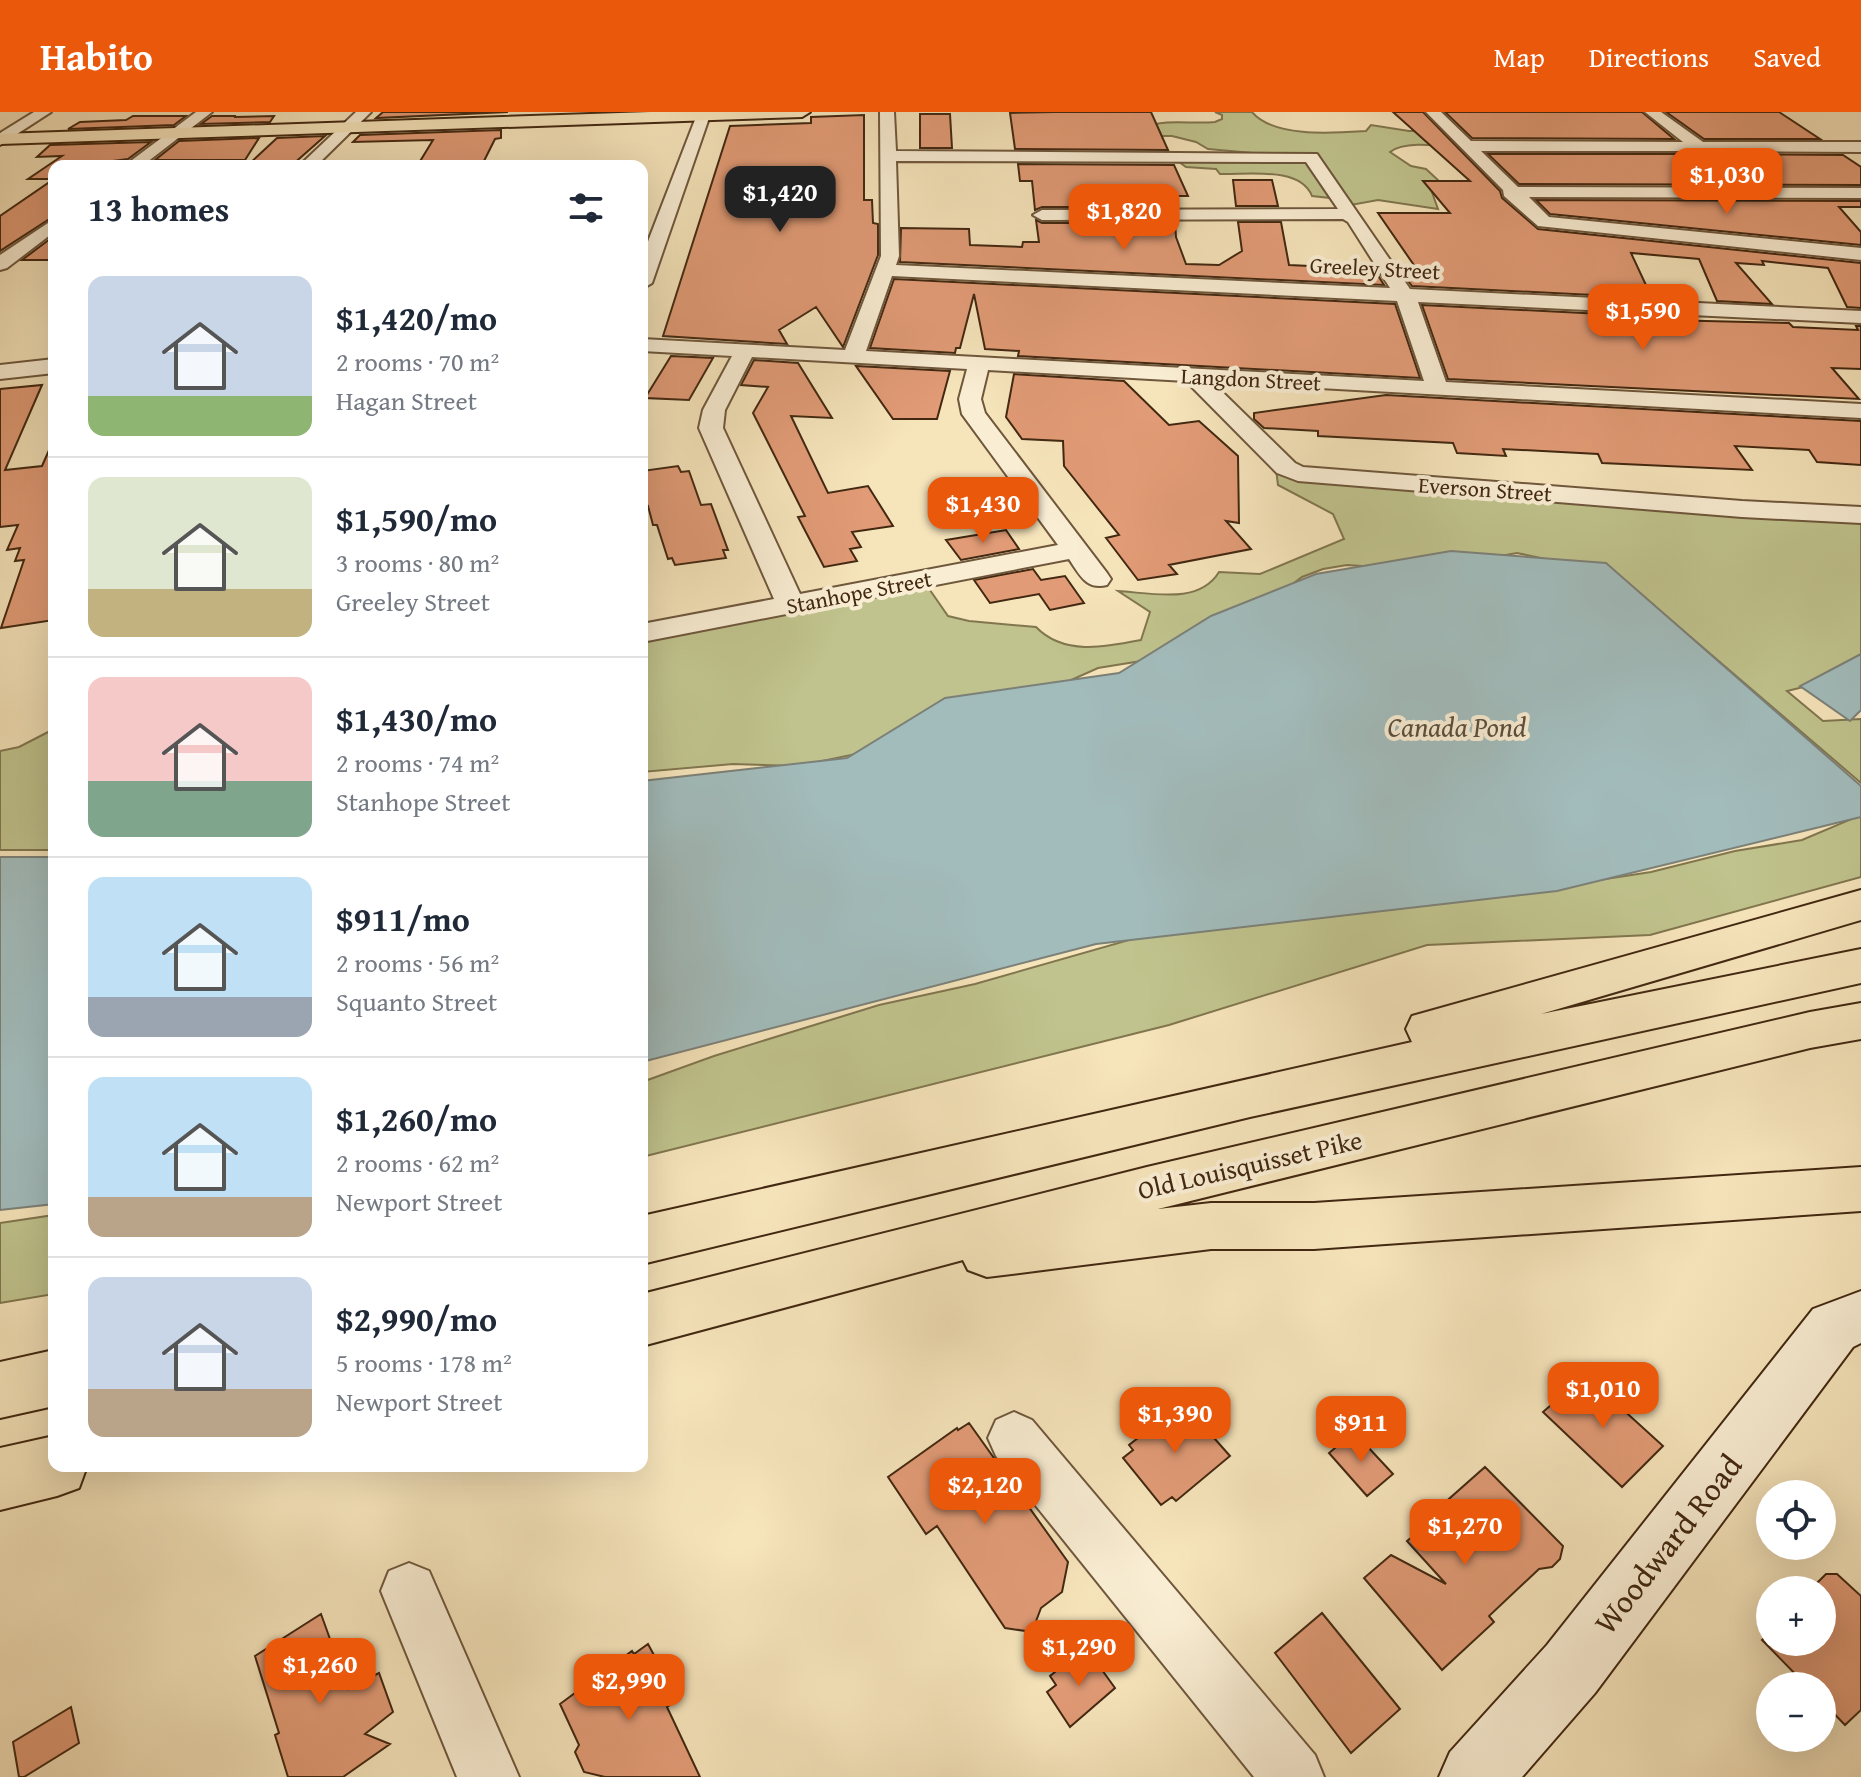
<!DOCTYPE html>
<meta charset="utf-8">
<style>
:root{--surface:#fff;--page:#f6f6f7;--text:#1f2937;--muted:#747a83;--line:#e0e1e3;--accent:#ea580c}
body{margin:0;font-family:"Gentium Book Plus",serif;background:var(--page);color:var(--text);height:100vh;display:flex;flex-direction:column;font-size:30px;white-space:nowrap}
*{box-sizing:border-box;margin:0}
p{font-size:26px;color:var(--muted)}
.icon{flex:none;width:44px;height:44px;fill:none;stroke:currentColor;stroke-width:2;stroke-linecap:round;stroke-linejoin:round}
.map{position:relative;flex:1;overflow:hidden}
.panel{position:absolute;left:48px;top:48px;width:600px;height:1312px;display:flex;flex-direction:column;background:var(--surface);border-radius:16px;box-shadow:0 8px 32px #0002}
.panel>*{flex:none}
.tools{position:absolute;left:1756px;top:1368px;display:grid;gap:16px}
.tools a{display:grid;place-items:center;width:80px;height:80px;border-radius:50%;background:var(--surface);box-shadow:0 8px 32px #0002;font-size:40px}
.price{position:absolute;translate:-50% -68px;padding:0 18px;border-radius:16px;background:var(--accent);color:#fff;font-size:26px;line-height:52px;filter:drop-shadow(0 2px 4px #0008)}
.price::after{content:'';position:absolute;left:50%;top:48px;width:24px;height:18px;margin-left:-12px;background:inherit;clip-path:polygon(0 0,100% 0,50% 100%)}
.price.current{background:#222;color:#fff}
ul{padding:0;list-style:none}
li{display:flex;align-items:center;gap:24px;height:200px;padding:0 40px}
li+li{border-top:2px solid var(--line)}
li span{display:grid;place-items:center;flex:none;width:224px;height:160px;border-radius:16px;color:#555}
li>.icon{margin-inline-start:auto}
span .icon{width:96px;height:96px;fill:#fffc;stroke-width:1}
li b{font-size:34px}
h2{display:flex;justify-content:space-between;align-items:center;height:96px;padding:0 40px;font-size:34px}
header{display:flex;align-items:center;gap:48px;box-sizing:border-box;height:112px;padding:0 40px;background:var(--accent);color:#fff}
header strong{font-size:38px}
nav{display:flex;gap:44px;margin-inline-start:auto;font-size:28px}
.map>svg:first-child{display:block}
.green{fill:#c0c38d;stroke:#81764f;stroke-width:2}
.water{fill:#a2bcbc;stroke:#7c8178;stroke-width:2}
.building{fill:#e19b76;stroke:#422811;stroke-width:2}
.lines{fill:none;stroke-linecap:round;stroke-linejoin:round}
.street-casing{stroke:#6f573c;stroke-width:4}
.secondary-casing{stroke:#422811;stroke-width:4}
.primary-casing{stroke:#422811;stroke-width:4}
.highway-casing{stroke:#422811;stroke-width:4}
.street{fill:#f9edd3;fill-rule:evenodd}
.secondary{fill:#f9edd3;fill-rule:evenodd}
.primary{fill:#f6e4bb;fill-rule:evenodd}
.highway{fill:#f6e4bb;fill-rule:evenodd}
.labels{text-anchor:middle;stroke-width:8;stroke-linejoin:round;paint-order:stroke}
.far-street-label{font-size:22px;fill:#422811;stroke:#f9edd3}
.street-label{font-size:26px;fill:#422811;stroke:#f9edd3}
.water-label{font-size:28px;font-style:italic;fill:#5a4d3c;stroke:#f9edd3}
.near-street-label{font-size:32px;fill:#422811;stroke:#f9edd3}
</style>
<header>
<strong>Habito</strong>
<nav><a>Map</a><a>Directions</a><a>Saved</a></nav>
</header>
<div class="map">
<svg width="1861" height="1665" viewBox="0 0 1861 1665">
<rect width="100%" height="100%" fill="#f6e4bb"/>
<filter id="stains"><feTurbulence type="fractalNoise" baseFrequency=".0025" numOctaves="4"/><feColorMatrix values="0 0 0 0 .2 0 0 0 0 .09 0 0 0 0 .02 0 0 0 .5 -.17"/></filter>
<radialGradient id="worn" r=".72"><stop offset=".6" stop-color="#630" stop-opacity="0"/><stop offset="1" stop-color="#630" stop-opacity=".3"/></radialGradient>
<!-- green -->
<path class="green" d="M1215 0H1252C1274 26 1334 21 1366 19L1371 13 1409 19H1453L1467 36C1446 35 1406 27 1390 40L1411 54 1426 57 1439 69 1429 72 1438 97 1378 88 1340 95 1330 86 1312 84C1300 54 1248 63 1220 62L1216 57 1186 55 1179 50 1253 41 1208 37 1196 30 1172 24H1132C1154 3 1186 13 1215 10L1222 7V3Z
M1275 349 1311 361 1861 402V561L1787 579 1823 609 1861 607V671L1637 479 1599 458 1517 441 1421 458 1347 453 1323 457 1302 465 1271 488 1141 549 1098 556 1013 594 856 642 798 654 733 652 642 660V521L923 468 948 504 969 509 1036 515C1064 544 1106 535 1141 528L1150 500 1118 479C1152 481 1199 493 1219 460L1260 462 1344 427 1333 402 1278 373Z
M54 617V738H0V639L19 635Z
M1861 703V765L1650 823 1427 833 1169 913 642 1045V970L714 944 879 893 975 872 1185 812 1534 778 1651 760 1735 739 1802 728Z
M54 1103V1182L0 1191V1111Z"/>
<!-- water -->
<path class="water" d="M1451 439 1606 451 1861 674V705L1557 779 1096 832 642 950V669L847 646 945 586 1119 561 1211 504 1316 462Z
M1861 542V598L1850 609 1800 574Z
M0 745H54V1092L0 1098Z"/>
<!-- building -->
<path class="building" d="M383 0H508L376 6Z
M1055 0H1151L1168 38 1015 37 1010 1Z
M1393 0H1423L1500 79 1502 86 1538 117 1861 151V196L1847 195 1828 156 1762 149 1764 153 1736 151 1772 192 1717 189 1699 147 1631 141 1652 186 1412 174 1400 158 1418 159 1378 101H1450L1423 69H1470Z
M1445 0H1642L1674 27 1472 26Z
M1666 0H1779L1820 27H1704Z
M920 2H950L952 36H920Z
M864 3V88H872L873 111 878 112V143L843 235 816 195 779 218 787 232 663 224 730 14 811 11V5Z
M133 4H186L174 13 68 17 80 10 126 8Z
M212 4H236L234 5 274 4 270 10 201 12Z
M501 18V26L495 27 484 49 419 51 433 28 353 30 360 23Z
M325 24 291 54H247L277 26Z
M259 26 245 48H155L179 29Z
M151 30 128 47 113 49 105 54H54V67H28L62 44 37 45 50 33Z
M1488 42H1694L1704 47 1714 42 1843 43 1861 55V73L1519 72Z
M1018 52 1174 53 1188 84H1174L1175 95H1042L1035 98 1032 69H1020Z
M54 67V104L0 139V104Z
M1233 68H1272L1278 94H1236Z
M1536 88 1861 89V95H1839L1861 120V133L1550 102Z
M1036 108 1042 111H1175L1176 125 1186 152 1219 153 1242 139 1238 110H1281L1289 153 1374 157 1384 173 900 150 901 116 969 117 970 133 1022 135 1023 130H1039Z
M54 124V148H22Z
M894 167 1395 192 1420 266 1018 244 1019 239 985 237 974 182 960 236H956L955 241 870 236Z
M1422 193 1661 205 1663 208 1789 211 1793 215 1858 218 1856 214H1861V257L1832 256 1859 287 1448 267Z
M671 244 713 246 689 288 645 286Z
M754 248 798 251 832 306 791 304 828 381 868 374 893 414 852 420 861 435 850 437 857 449 824 455 798 405 805 404 753 301 768 275 741 273Z
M856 254 950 259 937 307H893Z
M1014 262 1124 269 1169 313 1199 309 1238 344 1239 411 1226 409 1251 437 1169 453 1177 462 1138 468 1106 426 1119 423 1064 354 1063 329 1022 327 1006 305Z
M42 273 5 358 42 354 54 327V508L1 516 24 448 15 449 20 436 7 438 18 413 0 415V277Z
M1386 283 1861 309V353L1817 350 1809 338 1735 334 1752 358 1602 351 1598 342 1503 337 1506 344 1457 341 1453 331 1318 324V319L1264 316 1254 307V301Z
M678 354 681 360 689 359 701 393 711 392 728 438H723L726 446 675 453 672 446 668 447 657 413H653L648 394 642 395V359Z
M1006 418 1019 437 961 448 946 428Z
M1033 457 1041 468 1065 464 1084 491 1050 498 1039 482 990 491 974 468Z
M1585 1263 1663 1334 1622 1375 1543 1300Z
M1183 1291 1230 1344 1176 1389 1172 1385 1161 1393 1123 1346 1133 1338 1129 1333Z
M969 1311 1068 1450 1062 1480 1041 1496 1032 1520 1005 1516 937 1414 926 1422 888 1365 957 1316 958 1318Z
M1354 1320 1393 1362 1367 1384 1329 1341Z
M1485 1355 1563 1434 1560 1447 1552 1455 1539 1457 1489 1504 1494 1510 1442 1558 1364 1466 1391 1443 1446 1472 1407 1429 1444 1398 1441 1394Z
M1826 1462H1837L1861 1484V1598L1845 1613 1822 1589V1574H1807L1762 1528 1770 1520V1530H1822V1478H1810Z
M1322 1501 1400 1597 1351 1641 1275 1541Z
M321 1502 348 1577 379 1561 393 1600 365 1622 390 1632 343 1665H288L275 1623 279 1621 255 1544Z
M648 1532 678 1588 667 1595 700 1665H605L584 1660 575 1640 579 1633 560 1592 632 1539 634 1542Z
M1080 1540 1086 1548 1092 1544 1115 1576 1070 1615 1047 1580 1056 1573 1050 1564Z
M71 1595 79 1631 24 1665H19L13 1630Z"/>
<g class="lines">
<defs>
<path id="street" d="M34 0H51L0 33V21Z
M196 0H212L142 54H124Z
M356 0H371L316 54H299Z
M698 0H708L710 3 652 171 642 177V145Z
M880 0H894L896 39 1317 42 1410 177 1861 199V211L1418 190 1446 270 1861 292V306L1212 270 1295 351 1303 355 1742 389 1861 395V411L1742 405 1298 369 1277 361 1186 269 988 258 981 287 985 301 1107 461 1111 467 1107 473C1086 478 1080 463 1069 447L642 530V512L774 487 699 316 703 298 732 244 642 239V227L845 238 881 144ZM896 49 1306 50 1338 97 1042 98 1033 103 1042 108 1343 107 1348 110 1390 176 896 153 899 144ZM892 164 1397 189 1424 269 866 239ZM752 245 967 257 959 287 962 302 1058 433 800 482 723 316 725 298Z
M1426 0H1441L1471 29 1683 30 1645 0H1661L1703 30H1861V40L1713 39 1705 44 1695 39H1481L1518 75 1861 76V86L1529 85 1549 105 1861 136V148L1538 114 1504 84 1503 78Z
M54 107V120L7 156 0 158V143Z
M54 247V261L0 267V253Z
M1014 1300 1032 1308 1315 1643 1324 1665H1254L996 1344 988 1326 996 1308Z
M409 1451 429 1459 519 1665H457L381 1479 389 1459Z"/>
<path id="secondary" d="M1861 1179V1231L1853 1235 1595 1581 1522 1665H1439L1450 1640 1547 1533 1813 1197Z"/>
<path id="primary" d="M650 0H810L802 5 0 32V22Z"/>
<path id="highway" d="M1861 778V808L1541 902 1861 837V871L1250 1005 642 1152V1104L1412 930 1406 917 1412 904Z
M1861 891V927L1810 936 1158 1097 1211 1091H1314L1861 1055V1099L1314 1137H1211L987 1165 968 1158 963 1148 642 1234V1182L1147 1055 1810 900Z
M54 1238V1294L0 1306V1250Z
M54 1324V1354H87L79 1376 57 1384 0 1398V1336Z"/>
</defs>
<!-- street casing -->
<use href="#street" class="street-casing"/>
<!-- secondary casing -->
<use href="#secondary" class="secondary-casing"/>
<!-- primary casing -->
<use href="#primary" class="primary-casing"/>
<!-- highway casing -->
<use href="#highway" class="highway-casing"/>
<!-- street -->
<use href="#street" class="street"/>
<!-- secondary -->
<use href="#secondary" class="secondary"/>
<!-- primary -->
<use href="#primary" class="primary"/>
<!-- highway -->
<use href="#highway" class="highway"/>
</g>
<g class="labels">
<!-- far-street labels -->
<g class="far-street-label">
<text transform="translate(1375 156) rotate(3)" y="8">Greeley Street</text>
<text transform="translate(1251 267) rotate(3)" y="8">Langdon Street</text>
<text transform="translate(1485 377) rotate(4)" y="8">Everson Street</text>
<text transform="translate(859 480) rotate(-11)" y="8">Stanhope Street</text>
</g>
<!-- street labels -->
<g class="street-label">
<text transform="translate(1250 1053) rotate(-13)" y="9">Old Louisquisset Pike</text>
</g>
<!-- water labels -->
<g class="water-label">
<text x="1457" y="625">Canada Pond</text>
</g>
<!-- near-street labels -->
<g class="near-street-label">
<text transform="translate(1668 1432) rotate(-52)" y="11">Woodward Road</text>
</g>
</g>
<rect width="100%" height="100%" filter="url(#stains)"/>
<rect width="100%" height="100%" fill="url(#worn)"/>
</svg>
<div class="tools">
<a><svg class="icon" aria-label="locate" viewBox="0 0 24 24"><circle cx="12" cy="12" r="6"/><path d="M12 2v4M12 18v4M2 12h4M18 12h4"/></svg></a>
<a>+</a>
<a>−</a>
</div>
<b class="price" style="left:1727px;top:104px">$1,030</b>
<b class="price current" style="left:780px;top:122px">$1,420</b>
<b class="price" style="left:1124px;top:140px">$1,820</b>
<b class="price" style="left:1643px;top:240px">$1,590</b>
<b class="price" style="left:983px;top:433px">$1,430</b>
<b class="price" style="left:1603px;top:1318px">$1,010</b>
<b class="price" style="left:1175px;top:1343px">$1,390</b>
<b class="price" style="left:1361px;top:1352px">$911</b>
<b class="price" style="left:985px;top:1414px">$2,120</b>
<b class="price" style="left:1465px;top:1455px">$1,270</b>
<b class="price" style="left:1079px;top:1576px">$1,290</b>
<b class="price" style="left:320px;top:1594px">$1,260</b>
<b class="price" style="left:629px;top:1610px">$2,990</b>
<section class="panel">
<h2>13 homes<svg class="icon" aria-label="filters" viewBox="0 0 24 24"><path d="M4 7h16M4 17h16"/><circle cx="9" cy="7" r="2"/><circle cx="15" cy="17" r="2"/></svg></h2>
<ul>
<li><span style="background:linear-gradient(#c9d6e8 75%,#8fb573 0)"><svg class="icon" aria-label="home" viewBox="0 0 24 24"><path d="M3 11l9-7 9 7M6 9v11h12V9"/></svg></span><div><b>$1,420/mo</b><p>2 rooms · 70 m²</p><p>Hagan Street</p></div></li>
<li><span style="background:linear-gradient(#dfe7d0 70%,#c2b280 0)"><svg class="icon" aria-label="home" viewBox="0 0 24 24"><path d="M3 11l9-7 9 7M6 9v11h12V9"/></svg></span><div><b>$1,590/mo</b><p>3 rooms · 80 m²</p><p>Greeley Street</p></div></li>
<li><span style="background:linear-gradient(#f6c9c9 65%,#7fa58c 0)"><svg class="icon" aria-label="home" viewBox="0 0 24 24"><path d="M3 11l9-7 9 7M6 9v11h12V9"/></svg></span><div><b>$1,430/mo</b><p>2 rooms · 74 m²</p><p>Stanhope Street</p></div></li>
<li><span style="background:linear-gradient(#bfe0f5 75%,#9aa5b1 0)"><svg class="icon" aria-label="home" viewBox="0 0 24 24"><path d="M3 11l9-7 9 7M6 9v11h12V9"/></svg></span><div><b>$911/mo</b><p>2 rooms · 56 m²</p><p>Squanto Street</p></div></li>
<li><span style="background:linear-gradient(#bfe0f5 75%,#b9a48a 0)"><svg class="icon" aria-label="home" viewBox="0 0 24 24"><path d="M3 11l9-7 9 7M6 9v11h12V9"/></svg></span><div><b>$1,260/mo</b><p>2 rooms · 62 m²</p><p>Newport Street</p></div></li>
<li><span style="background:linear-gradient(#c9d6e8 70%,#b9a48a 0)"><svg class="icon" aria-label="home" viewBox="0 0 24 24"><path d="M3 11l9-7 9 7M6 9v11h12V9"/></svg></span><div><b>$2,990/mo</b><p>5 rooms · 178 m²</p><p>Newport Street</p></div></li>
</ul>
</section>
</div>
